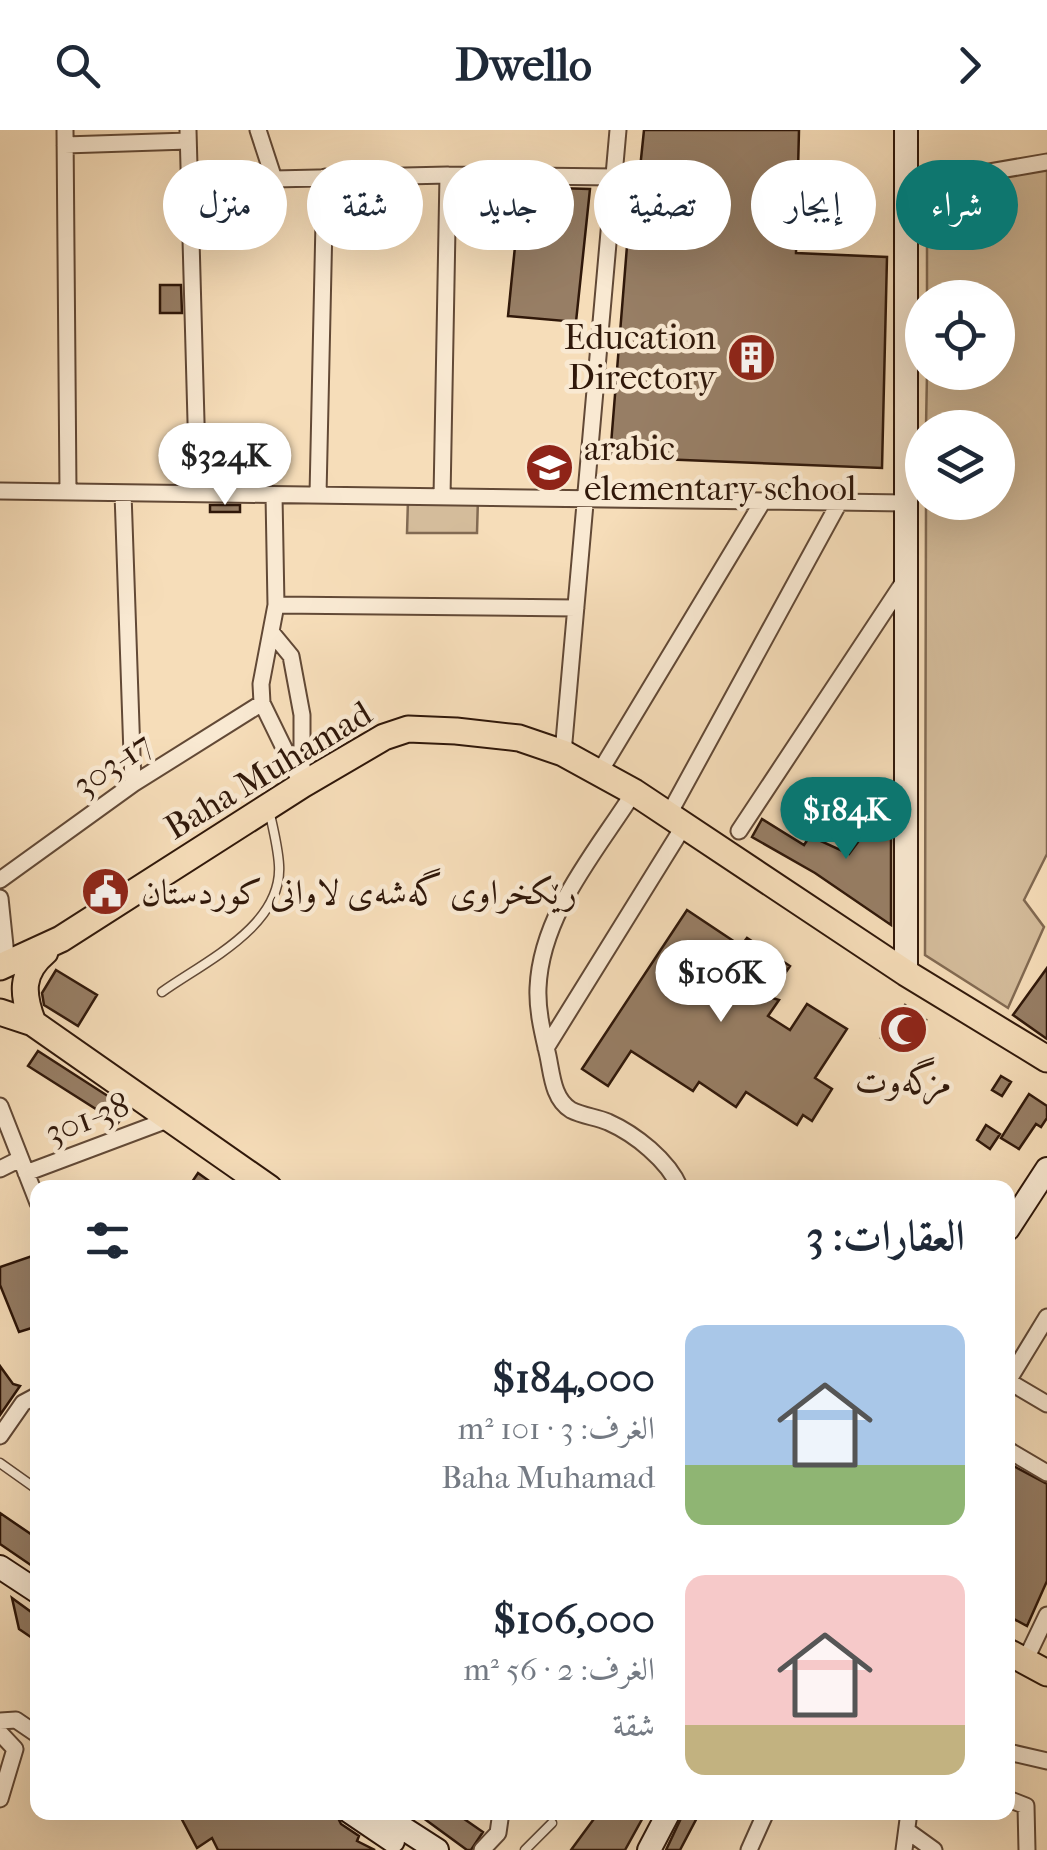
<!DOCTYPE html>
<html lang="ar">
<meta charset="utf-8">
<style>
:root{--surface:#fff;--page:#f2f2f3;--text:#1f2937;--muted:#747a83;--accent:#0f766e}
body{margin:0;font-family:"IM FELL French Canon",Amiri,serif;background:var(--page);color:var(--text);direction:rtl;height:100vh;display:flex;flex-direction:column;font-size:38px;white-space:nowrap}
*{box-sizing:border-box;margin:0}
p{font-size:32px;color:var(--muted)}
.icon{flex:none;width:55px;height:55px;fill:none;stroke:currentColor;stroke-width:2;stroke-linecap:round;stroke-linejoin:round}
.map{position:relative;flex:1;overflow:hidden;direction:ltr}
.panel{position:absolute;left:30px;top:1050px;width:985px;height:640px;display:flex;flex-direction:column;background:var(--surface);border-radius:20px;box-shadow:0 10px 40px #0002;direction:rtl}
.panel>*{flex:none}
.hud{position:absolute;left:30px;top:30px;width:988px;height:90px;direction:rtl;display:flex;gap:20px}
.controls{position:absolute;left:905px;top:150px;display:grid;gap:20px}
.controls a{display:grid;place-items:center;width:110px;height:110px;border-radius:50%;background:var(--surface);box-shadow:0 10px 40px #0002;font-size:50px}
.price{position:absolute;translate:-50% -85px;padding:0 22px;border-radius:35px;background:#fff;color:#222;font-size:32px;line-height:65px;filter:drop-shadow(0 2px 5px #0008)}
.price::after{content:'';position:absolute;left:50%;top:60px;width:30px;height:22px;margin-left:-15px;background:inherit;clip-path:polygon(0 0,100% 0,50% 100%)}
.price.on{background:var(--accent);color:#fff}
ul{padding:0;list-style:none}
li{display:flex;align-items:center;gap:30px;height:250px;padding:0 50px}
li span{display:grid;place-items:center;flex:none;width:280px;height:200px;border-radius:20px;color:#555}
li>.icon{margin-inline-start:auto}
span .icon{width:120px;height:120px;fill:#fffc;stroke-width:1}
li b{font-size:42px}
h2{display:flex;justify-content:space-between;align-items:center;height:120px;padding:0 50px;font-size:42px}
.chip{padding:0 35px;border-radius:45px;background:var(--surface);box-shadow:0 10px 40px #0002;font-size:35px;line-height:90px}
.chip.on{background:var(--accent);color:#fff}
header{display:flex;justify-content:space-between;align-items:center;height:130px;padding:0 50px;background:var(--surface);font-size:45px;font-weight:700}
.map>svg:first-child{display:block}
.green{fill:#d4bc9b;stroke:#826a52;stroke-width:2.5}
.building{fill:#977e65;stroke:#30180a;stroke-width:2.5}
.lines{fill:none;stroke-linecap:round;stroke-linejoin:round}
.lane-casing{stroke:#624936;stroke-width:11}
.street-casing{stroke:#624936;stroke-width:19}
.secondary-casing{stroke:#30180a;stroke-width:26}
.primary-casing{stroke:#30180a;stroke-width:29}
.lane{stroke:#f9e9d2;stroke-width:8}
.street{stroke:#f9e9d2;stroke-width:15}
.secondary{stroke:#f9e9d2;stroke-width:22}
.primary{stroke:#f6ddb9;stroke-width:25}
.labels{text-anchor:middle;stroke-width:9;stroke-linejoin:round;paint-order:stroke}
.poi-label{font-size:35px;fill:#30180a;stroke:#f9e9d2;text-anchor:start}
.street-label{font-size:35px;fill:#30180a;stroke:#f9e9d2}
</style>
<header><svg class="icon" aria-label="forward" viewBox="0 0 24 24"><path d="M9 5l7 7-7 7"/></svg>Dwello<svg class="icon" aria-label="search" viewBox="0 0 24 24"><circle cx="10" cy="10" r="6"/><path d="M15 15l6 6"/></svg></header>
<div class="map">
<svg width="1047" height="1720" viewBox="0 0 1047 1720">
<rect width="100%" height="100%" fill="#f6ddb9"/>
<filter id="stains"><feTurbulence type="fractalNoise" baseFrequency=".002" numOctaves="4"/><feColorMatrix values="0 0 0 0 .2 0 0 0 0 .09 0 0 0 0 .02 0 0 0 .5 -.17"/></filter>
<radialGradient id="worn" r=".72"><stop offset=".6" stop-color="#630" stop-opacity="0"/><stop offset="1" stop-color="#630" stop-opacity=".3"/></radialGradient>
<!-- green -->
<path class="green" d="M1047 37V724L1024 770 1044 797 1008 878 925 825 926 373 998 372V298L926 297 927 243 998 242V168L927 167V57Z
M478 368 477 403H407L408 370Z"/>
<!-- building -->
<path class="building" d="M644 0H799L796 123 887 127 882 338 610 327 627 116H632Z
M521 57 590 59 576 192 508 186Z
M160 155H181L182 183H160Z
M210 375H240V382H210Z
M891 668V795L815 743 752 707 762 689 804 715 810 706 849 724Z
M687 780 741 816 747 808 790 836 769 867 779 870 768 886 790 900 807 874 847 899 815 948 832 959 812 991 803 985 797 995 746 962 736 977 699 952 693 961 631 921 608 956 582 939Z
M1047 838V909L1013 885Z
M56 840 97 865 78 896 44 875 42 863Z
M905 875 926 890 906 916H892L881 908Z
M38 921 128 979 118 993 28 936Z
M1001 946 1011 952 1002 966 992 960Z
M1029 964 1047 976V988L1041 997 1036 994 1019 1019 1001 1008Z
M986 995 1000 1004 990 1019 977 1010Z
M198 1043 219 1058H188Z
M38 1124V1196L19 1202 0 1155V1137Z
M0 1236 13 1254 20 1256 0 1285Z
M1008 1333 1047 1354V1451L1027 1496 1008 1486Z
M0 1383 38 1409V1440L0 1414Z
M12 1468 38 1487V1512L19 1499Z
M178 1682H335L341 1694 359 1706 357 1711 375 1720H218L212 1708 197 1718Z
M415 1682H454L483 1702 471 1720H467Z
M599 1682H646L625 1720H571Z
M684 1682H700L680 1720H666Z"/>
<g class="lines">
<defs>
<path id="lane" d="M162 862C204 832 283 796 279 735 278 717 273 698 269 680
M0 1333 38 1360
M525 1720 552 1693"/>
<path id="street" d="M65 0 68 362
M188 0 198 364
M258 0 274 49 448 45 615 47
M65 15 188 11
M908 56 1047 32
M0 361 906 373
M123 363 133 654
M274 365 276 475 261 554 262 573 302 655
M318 365 325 47
M442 367 448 45
M276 475 576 478
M272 503 291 526 302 585V651
M563 623 618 0
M599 643 763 371
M634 662C596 722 541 784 538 858 537 881 543 904 548 926 552 945 553 969 571 980 583 986 596 987 608 992 635 1004 668 1030 680 1058
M669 684 840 371
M739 701 905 450
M0 750 133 654 262 573
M0 768 7 835
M546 918 685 694
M0 976 38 1073
M0 1039 20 1029
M26 1043 170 989
M1008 1251 1047 1187
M1008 1251 1047 1274
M0 1306 23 1273 38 1265
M1008 1320 1047 1343
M1025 1531 1047 1485
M0 1591 16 1590 38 1605
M0 1603 15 1619 0 1669
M1008 1622 1047 1631
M1008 1669 1026 1676 1027 1720
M909 1702 934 1720
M482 1720 498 1703 501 1682
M749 1720 766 1682
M904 1720 909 1682"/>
<path id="secondary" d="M906 0V843
M1008 1099 1047 1039
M0 1437 38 1462
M350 1682 393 1711
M378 1682 437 1720
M649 1720 669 1682"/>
<path id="primary" d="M0 837 61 809 302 655 384 607 408 599 456 601 519 608 563 623 634 662 906 843 1047 929
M0 882 33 893 269 1058
M33 893C22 864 20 843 45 822
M1008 1522 1047 1543"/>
</defs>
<!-- lane casing -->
<use href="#lane" class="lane-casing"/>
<!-- street casing -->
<use href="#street" class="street-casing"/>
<!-- secondary casing -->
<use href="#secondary" class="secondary-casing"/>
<!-- primary casing -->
<use href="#primary" class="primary-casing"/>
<!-- lane -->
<use href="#lane" class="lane"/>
<!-- street -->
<use href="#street" class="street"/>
<!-- secondary -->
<use href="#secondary" class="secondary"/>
<!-- primary -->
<use href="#primary" class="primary"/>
</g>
<!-- icons -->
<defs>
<symbol id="building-disc" viewBox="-11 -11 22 22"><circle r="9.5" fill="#8f2418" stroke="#f9e9d2"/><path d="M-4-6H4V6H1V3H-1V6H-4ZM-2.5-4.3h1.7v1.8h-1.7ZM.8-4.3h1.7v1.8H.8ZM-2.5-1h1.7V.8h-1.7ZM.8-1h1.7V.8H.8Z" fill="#fff"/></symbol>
<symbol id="school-disc" viewBox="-11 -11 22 22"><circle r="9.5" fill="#8f2418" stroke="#f9e9d2"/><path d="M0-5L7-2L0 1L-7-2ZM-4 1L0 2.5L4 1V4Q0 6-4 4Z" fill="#fff"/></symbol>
<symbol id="civic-disc" viewBox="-11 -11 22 22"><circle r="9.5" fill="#8f2418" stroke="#f9e9d2"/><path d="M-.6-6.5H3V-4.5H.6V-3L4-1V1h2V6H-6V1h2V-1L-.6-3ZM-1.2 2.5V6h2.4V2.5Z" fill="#fff"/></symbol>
<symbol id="mosque-disc" viewBox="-11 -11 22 22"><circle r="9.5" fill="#8f2418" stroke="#f9e9d2"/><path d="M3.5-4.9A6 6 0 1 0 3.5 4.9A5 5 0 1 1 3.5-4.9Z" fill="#fff"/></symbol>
</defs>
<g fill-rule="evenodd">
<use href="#building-disc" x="724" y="200" width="55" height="55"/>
<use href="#school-disc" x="522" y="310" width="55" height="55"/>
<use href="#civic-disc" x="78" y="734" width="55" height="55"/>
<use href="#mosque-disc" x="876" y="872" width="55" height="55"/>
</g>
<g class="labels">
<!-- poi labels -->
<g class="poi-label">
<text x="716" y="219" text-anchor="end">Education<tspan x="716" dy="40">Directory</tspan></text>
<text x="584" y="330">arabic<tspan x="584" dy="40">elementary school</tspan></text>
<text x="141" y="774">رێكخراوی گه‌شه‌ی لاوانی كوردستان</text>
<text x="903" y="963" text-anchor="middle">مزگه‌وت</text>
</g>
<!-- street labels -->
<g class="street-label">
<text transform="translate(112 634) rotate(-34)" y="12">303-17</text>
<text transform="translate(268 640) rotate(-31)" y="12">Baha Muhamad</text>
<text transform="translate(87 988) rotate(-21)" y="12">301-38</text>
</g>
</g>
<rect width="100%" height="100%" filter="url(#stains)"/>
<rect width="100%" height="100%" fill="url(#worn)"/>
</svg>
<div class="controls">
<a><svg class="icon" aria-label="locate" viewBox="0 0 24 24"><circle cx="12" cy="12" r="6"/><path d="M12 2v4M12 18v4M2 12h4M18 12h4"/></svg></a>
<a><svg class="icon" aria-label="layers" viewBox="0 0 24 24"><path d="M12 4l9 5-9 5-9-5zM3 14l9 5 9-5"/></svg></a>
</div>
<b class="price" style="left:225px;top:378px">$324K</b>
<b class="price on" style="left:846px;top:732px">$184K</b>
<b class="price" style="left:721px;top:895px">$106K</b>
<div class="hud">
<a class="chip on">شراء</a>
<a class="chip">إيجار</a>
<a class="chip">تصفية</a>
<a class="chip">جديد</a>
<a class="chip">شقة</a>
<a class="chip">منزل</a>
</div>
<section class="panel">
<h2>العقارات: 3<svg class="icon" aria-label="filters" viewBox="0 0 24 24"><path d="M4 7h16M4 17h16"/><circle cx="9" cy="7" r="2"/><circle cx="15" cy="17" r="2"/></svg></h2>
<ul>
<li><span style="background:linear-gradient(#a9c7e8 70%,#8fb573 0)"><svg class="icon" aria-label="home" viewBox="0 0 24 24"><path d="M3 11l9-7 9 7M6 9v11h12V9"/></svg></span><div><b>$184,000</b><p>الغرف: 3 · 101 m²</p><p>Baha Muhamad</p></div></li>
<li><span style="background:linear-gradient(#f6c9c9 75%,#c2b280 0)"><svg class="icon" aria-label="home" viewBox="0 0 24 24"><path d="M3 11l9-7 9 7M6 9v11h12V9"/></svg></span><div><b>$106,000</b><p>الغرف: 2 · 56 m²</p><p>شقة</p></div></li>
</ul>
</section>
</div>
